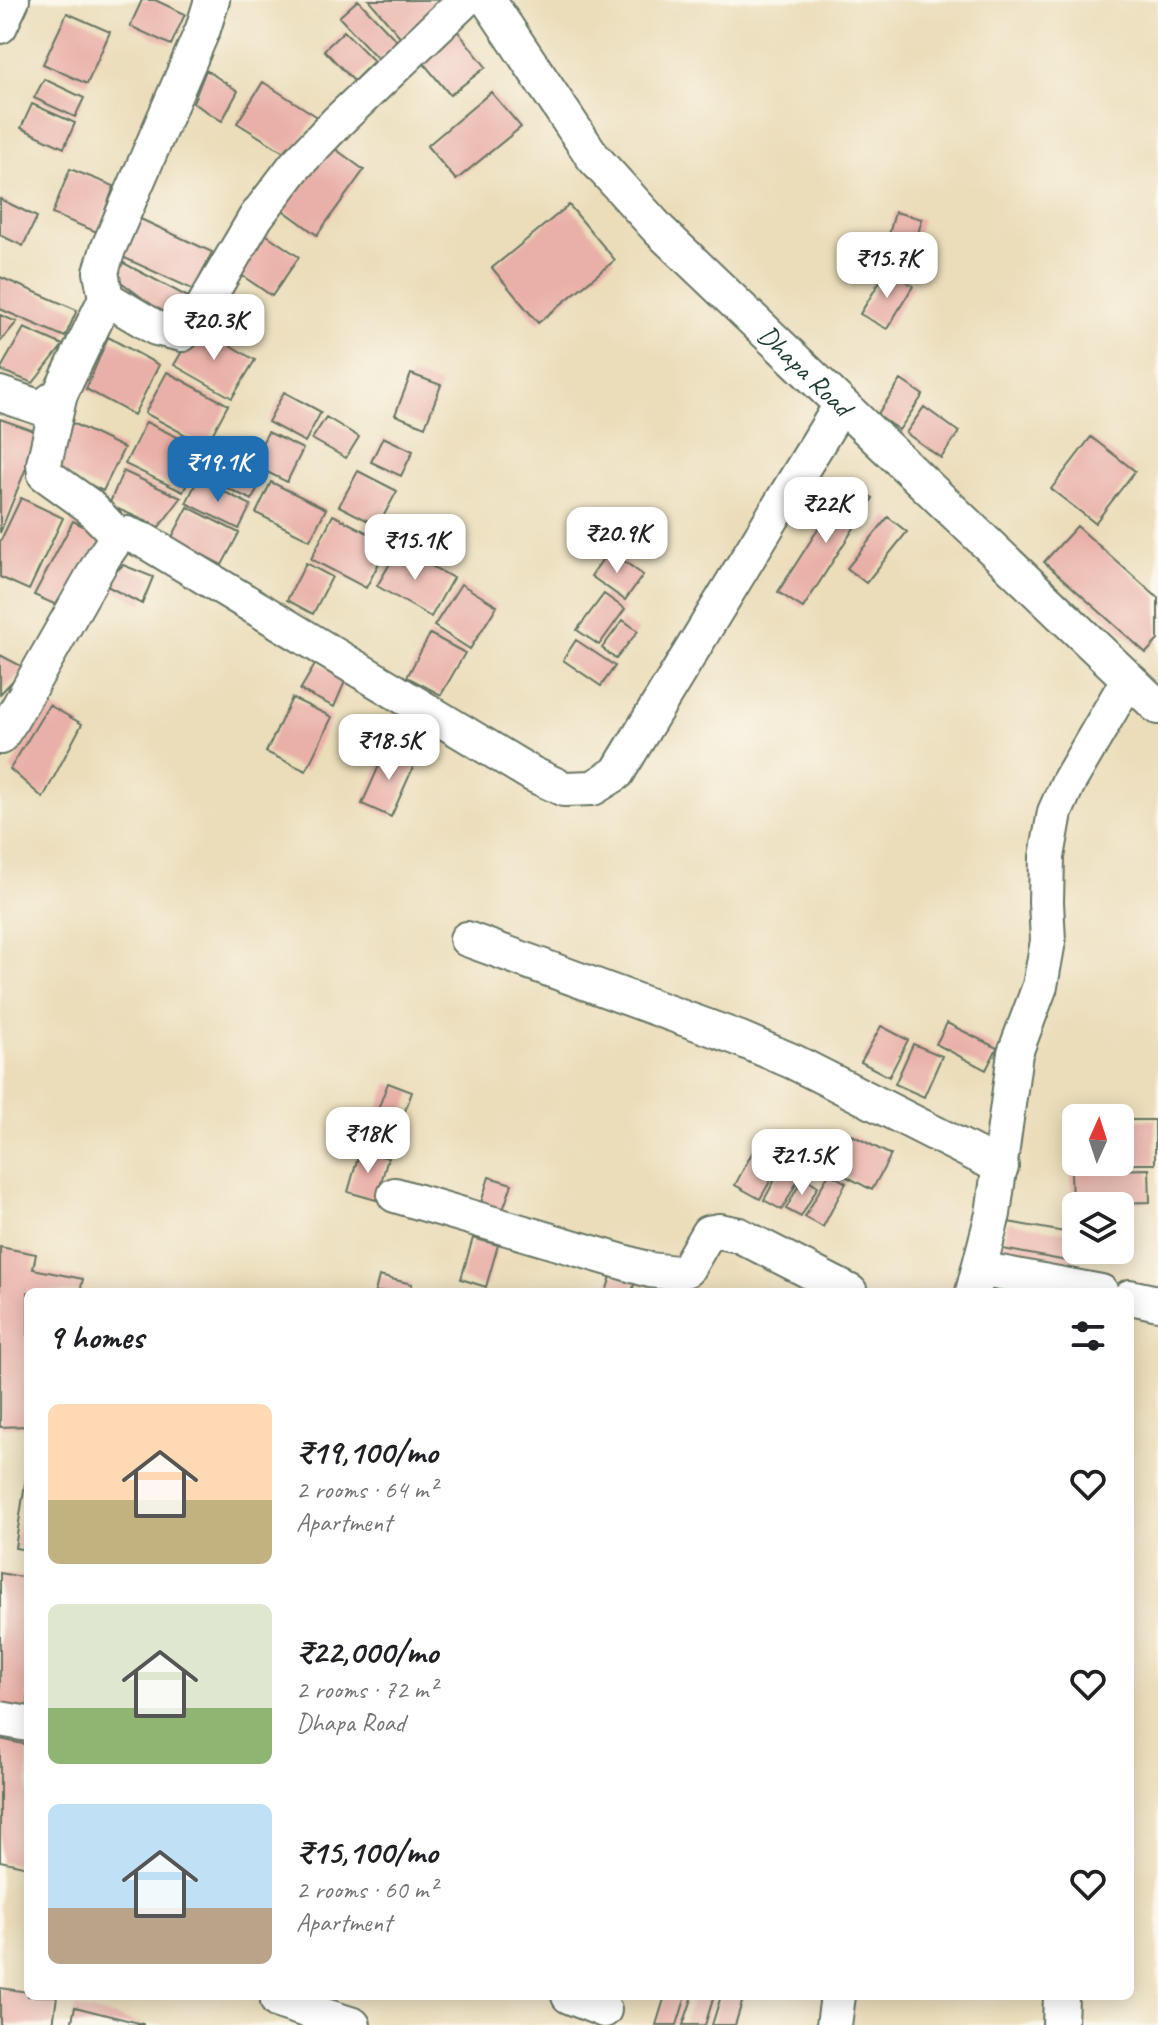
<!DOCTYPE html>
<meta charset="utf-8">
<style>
:root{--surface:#fff;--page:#f2f2f2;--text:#202124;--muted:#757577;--accent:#1f6fb2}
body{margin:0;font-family:Caveat,sans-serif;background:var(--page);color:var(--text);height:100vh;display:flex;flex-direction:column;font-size:30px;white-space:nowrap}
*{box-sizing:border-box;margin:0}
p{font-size:26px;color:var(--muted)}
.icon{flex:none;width:44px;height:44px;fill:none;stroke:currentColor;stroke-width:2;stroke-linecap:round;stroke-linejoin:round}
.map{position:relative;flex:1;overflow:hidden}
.drawer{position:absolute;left:24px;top:1288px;width:1110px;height:712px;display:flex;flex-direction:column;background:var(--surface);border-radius:12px;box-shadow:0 4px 20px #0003}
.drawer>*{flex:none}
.needle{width:52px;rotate:3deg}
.tools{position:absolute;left:1062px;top:1104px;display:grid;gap:16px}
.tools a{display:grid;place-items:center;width:72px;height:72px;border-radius:12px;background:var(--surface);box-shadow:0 4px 20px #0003;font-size:40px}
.price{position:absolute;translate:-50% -68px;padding:0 18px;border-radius:16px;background:#fff;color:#222;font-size:26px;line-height:52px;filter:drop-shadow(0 2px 4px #0008)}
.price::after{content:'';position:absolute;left:50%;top:48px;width:24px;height:18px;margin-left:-12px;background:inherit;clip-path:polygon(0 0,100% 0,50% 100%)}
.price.current{background:var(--accent);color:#fff}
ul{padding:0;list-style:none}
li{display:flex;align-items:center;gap:24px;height:200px;padding:0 24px}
li span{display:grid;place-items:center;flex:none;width:224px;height:160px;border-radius:12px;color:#555}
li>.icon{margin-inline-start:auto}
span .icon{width:96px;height:96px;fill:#fffc;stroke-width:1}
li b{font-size:34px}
h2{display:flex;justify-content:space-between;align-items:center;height:96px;padding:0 24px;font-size:34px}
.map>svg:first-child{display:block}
.building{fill:#e9b0a8}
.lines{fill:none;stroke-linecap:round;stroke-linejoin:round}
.minor-casing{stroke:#667563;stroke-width:38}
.minor{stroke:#fff;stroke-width:34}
.labels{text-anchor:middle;stroke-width:7;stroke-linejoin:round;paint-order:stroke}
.street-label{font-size:28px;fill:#1f3d34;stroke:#fbf7ec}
</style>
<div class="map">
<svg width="1158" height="2025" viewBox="0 0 1158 2025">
<rect width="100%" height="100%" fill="#fbf7ec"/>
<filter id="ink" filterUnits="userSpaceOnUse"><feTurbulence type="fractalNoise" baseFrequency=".0125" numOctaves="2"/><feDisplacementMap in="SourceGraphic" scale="16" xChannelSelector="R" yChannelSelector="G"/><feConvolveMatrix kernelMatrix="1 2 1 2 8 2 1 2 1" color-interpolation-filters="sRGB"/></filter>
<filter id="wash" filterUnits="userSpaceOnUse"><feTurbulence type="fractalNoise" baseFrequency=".006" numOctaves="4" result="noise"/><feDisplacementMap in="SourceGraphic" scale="32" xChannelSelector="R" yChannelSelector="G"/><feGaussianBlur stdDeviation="1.8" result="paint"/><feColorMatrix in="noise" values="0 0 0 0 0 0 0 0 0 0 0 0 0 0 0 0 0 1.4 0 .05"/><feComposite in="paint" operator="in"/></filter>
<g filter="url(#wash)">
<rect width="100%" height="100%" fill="#ebddba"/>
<g id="blocks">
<!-- building -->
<path class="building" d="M142 0H155L185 14 171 45 130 26Z
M358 0 398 42 379 60 339 17Z
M369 0H438L442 6 403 40Z
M67 13 110 32 87 84 43 64Z
M451 23 486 67 450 95 415 53Z
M344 31 374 61 354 81 324 50Z
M206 70 238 91 222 121 193 103Z
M44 79 84 98 75 117 34 98Z
M263 82 316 116 290 156 237 123Z
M491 92 521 127 456 180 427 146Z
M32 104 75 123 64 148 21 128Z
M323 140 364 170 317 235 276 205Z
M70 169 114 186 97 232 52 214Z
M0 199 37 217 23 246 0 235Z
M569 205 615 260 538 323 492 268Z
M895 212 922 219 910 264 883 257Z
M134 216 212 252 194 290 116 254Z
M258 229 299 257 272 296 231 268Z
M114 258 190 298 161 312 117 279Z
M887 270 913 286 887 329 860 314Z
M0 277 77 310 65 337 0 309Z
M0 315 17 322 0 342Z
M197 326 255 360 232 398 174 365Z
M24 328 63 345 33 383 0 370Z
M108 337 159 365 134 415 86 389Z
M167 372 228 405 206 446 145 413Z
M411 374 441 385 425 427 395 415Z
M901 380 923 395 899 430 877 415Z
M284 392 321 412 305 442 268 422Z
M924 407 959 432 941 458 906 433Z
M326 417 359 437 346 458 312 439Z
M0 419 40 433 0 533Z
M146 422 204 450 183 492 125 464Z
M72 423 124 448 103 491 51 466Z
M268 432 303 449 287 482 251 464Z
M383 437 413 451 401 476 371 462Z
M1091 437 1135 471 1095 523 1051 489Z
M213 454 262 478 252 500 202 476Z
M123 471 181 498 159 527 109 505Z
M358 471 397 491 378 526 339 506Z
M198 479 251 505 239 529 186 503Z
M271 482 326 509 310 540 256 513Z
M848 482 873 498 803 608 778 592Z
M21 498 63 518 29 590 0 577V542Z
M188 507 239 533 222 565 171 539Z
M333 515 389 544 366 588 311 559Z
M888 517 907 532 866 583 847 568Z
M73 521 103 536 61 607 34 595Z
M1077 526 1158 598V640L1146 653 1044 562Z
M399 548 453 578 431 617 377 586Z
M609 550 643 575 625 600 591 576Z
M306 563 332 577 313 614 287 600Z
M123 565 153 577 142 604 103 584Z
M461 584 497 606 470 649 434 626Z
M604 594 625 609 599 645 577 630Z
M623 620 638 631 616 659 602 648Z
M430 634 465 653 441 695 407 677Z
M576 640 615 666 601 686 563 660Z
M0 655 25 668 0 694Z
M316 663 347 677 334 707 300 690Z
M292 698 332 717 306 771 266 752Z
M49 705 82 724 43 798 10 769Z
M387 748 416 761 391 817 362 804Z
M947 1023 997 1048 986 1070 936 1044Z
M881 1026 908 1040 889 1077 861 1062Z
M913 1044 942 1056 924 1097 895 1084Z
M388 1083 412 1092 392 1147 367 1138Z
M1120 1120H1155V1164H1120Z
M852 1135 891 1155 872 1190 834 1170Z
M760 1138 787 1152 760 1199 735 1185Z
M360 1150 388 1158 376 1200 348 1192Z
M790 1152 808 1161 782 1210 764 1200Z
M1149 1169 1150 1202 1072 1204 1071 1171Z
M829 1173 846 1183 823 1227 805 1217Z
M489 1177 512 1184 503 1210 480 1206Z
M803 1177 818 1186 801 1217 786 1209Z
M1008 1222 1076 1234 1072 1262 1003 1249Z
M473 1238 498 1245 486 1287 461 1279Z
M0 1247 36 1254 33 1269 83 1279 80 1292H28V1426L0 1427Z
M612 1273 635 1281 632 1292H606Z
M379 1276 412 1284 410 1292H375Z
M26 1477H28V1550L15 1548Z
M0 1573 28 1578V1716L0 1711Z
M0 1739 28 1745V1867L0 1861Z
M0 1988 28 1992V1996H57L53 2025H0Z
M665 1996H686L677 2025H656Z
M693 1996H714L705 2025H683Z
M721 1996H744L735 2025H712Z
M75 2007 143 2024V2025H71Z"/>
</g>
</g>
<g filter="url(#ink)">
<use href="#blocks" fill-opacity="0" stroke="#667563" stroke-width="2"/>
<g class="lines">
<defs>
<g id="minor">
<path d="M212 0 203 29 108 249 101 272 106 298 156 328 182 334 199 314 256 217 294 167 338 121 465 0"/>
<path id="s1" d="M488 0 593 157 659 230 1158 707"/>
<path d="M0 26 12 0"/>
<path d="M0 394 41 408 60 394 106 298"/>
<path d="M60 394 44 464 45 474 88 505 118 536"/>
<path d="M0 737 10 722 103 558 118 536 127 534 145 541 532 774 564 789 593 788 617 773 841 405"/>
<path d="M467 939 738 1038 794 1062 1001 1167"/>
<path d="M395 1195 650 1270 676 1273 687 1269 708 1233 719 1231 739 1235 850 1292"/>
<path d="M979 1269 1101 1292"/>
<path d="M973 1292 993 1214 1015 1053 1040 986 1048 941 1046 902 1047 857 1055 812 1068 783 1128 680"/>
<path d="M1130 1297 1158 1303"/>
<path d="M0 1719 28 1724"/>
<path d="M569 1996 604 2010"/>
<path d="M278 2001 353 2025"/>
<path d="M834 2025 838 1996"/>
<path d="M1060 2025 1061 1996"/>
</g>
</defs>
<!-- minor casing -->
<use href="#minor" class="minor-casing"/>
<!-- minor -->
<use href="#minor" class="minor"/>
</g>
</g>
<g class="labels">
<!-- street labels -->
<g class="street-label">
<text dy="10" stroke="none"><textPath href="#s1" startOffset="490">Dhapa Road</textPath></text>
</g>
</g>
</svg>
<div class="tools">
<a><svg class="needle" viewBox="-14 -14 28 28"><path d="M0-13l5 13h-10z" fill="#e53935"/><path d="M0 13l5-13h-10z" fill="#757577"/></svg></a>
<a><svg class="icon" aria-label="layers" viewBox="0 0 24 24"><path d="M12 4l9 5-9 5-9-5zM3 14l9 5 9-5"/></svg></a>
</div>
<b class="price" style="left:887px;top:300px">₹15.7K</b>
<b class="price" style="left:214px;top:362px">₹20.3K</b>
<b class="price current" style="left:218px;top:504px">₹19.1K</b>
<b class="price" style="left:826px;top:545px">₹22K</b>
<b class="price" style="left:617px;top:575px">₹20.9K</b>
<b class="price" style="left:415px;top:582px">₹15.1K</b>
<b class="price" style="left:389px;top:782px">₹18.5K</b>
<b class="price" style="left:368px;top:1175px">₹18K</b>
<b class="price" style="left:802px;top:1197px">₹21.5K</b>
<section class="drawer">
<h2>9 homes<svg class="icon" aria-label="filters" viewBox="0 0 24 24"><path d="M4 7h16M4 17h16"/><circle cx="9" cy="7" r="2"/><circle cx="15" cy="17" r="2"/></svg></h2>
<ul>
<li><span style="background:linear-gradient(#ffd9b3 60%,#c2b280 0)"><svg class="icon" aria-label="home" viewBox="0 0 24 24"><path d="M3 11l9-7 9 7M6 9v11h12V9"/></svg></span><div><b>₹19,100/mo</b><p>2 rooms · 64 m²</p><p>Apartment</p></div><svg class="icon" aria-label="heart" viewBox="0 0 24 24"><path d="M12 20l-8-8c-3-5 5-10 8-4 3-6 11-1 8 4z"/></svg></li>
<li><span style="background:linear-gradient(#dfe7d0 65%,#8fb573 0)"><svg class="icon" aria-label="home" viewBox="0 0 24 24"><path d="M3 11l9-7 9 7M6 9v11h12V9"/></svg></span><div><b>₹22,000/mo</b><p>2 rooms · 72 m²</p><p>Dhapa Road</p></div><svg class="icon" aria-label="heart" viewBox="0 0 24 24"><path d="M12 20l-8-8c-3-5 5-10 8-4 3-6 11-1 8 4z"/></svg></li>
<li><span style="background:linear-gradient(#bfe0f5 65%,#b9a48a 0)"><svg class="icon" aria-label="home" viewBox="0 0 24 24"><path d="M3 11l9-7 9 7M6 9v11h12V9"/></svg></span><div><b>₹15,100/mo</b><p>2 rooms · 60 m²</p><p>Apartment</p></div><svg class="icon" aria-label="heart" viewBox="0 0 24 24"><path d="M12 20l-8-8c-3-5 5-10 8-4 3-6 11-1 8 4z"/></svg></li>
</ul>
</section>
</div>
